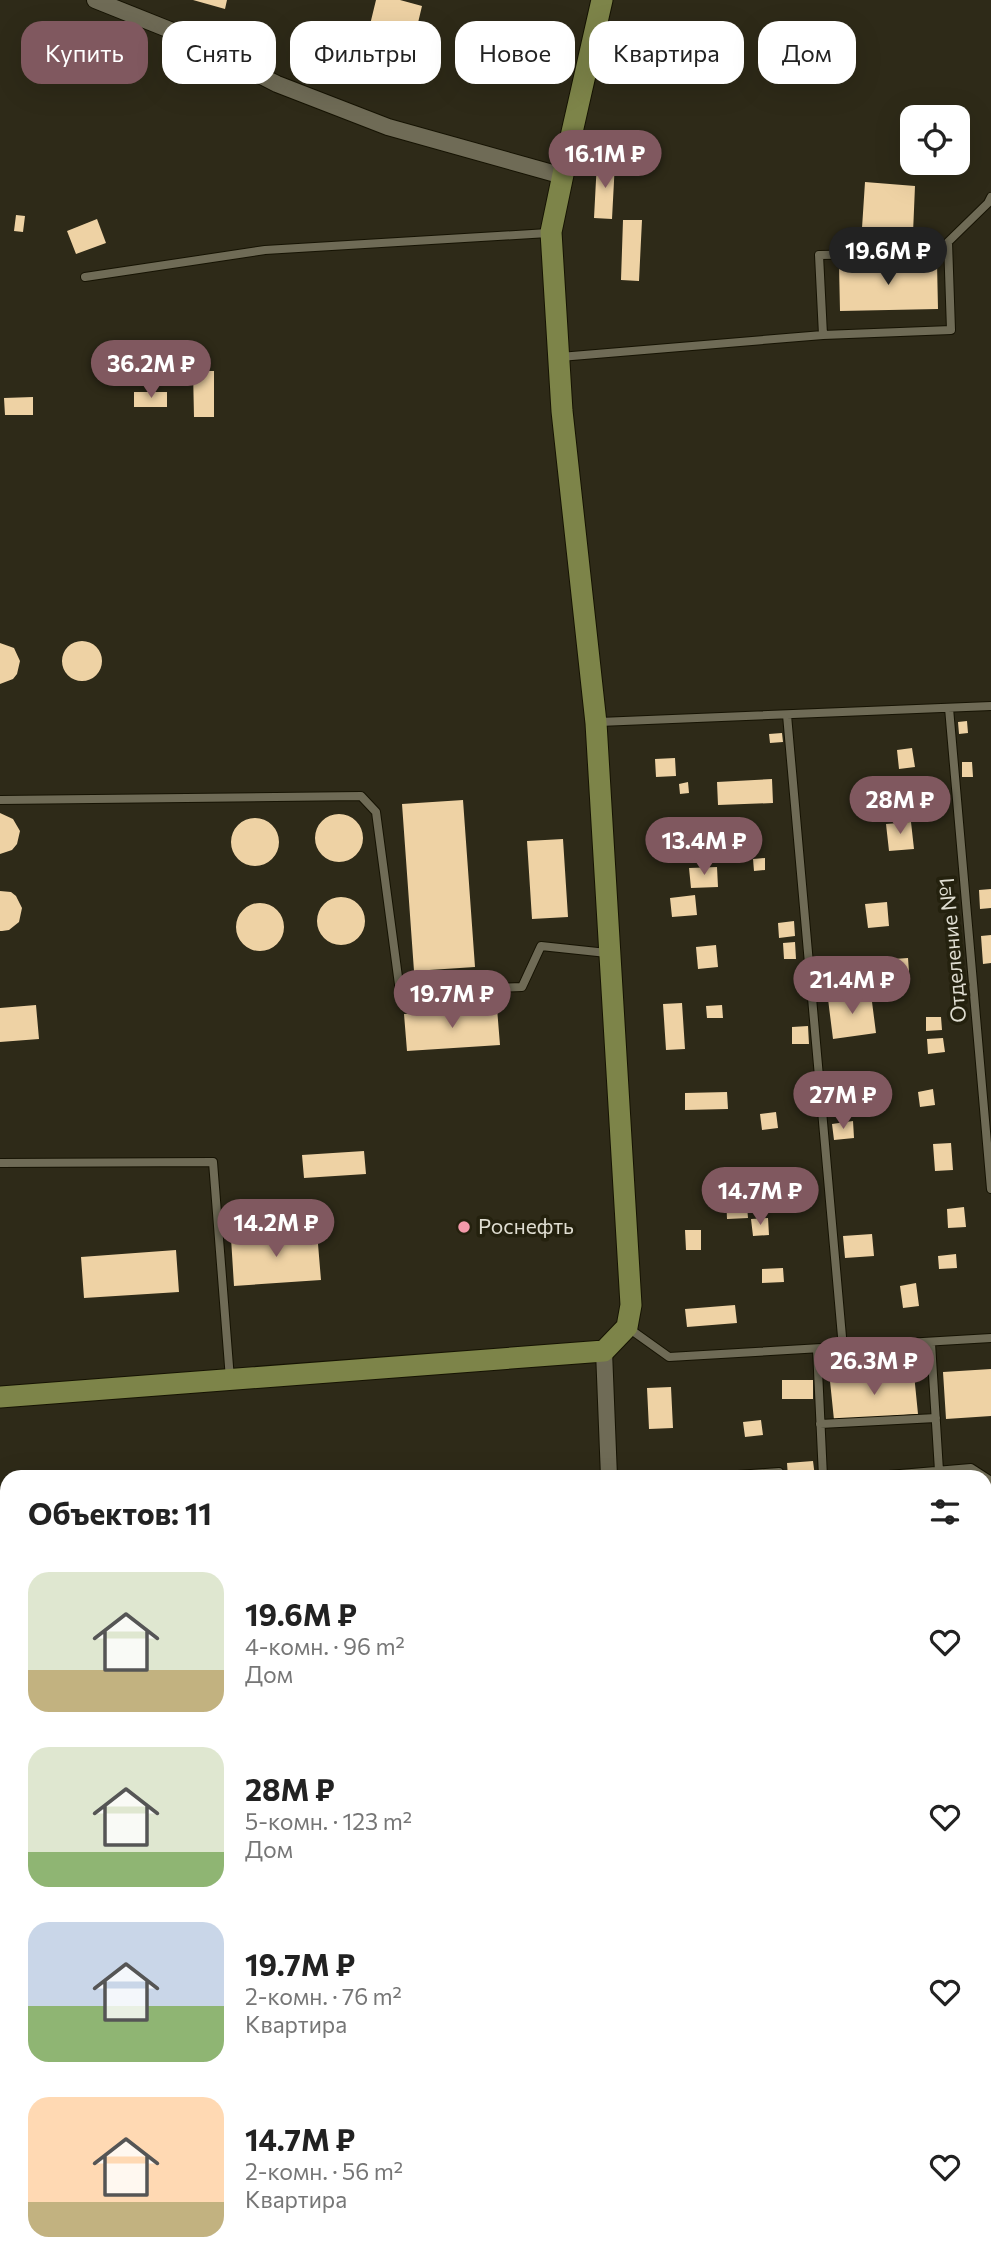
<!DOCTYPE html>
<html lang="ru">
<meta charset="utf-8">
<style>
:root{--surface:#fff;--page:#f6f6f6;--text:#222;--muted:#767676;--accent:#80585f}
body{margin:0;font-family:Commissioner,sans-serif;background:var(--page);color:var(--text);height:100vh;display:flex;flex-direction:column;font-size:26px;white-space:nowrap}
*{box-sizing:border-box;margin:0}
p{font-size:23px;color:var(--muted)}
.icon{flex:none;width:38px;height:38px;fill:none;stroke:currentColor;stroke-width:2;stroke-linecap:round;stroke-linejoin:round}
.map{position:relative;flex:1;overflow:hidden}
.details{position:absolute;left:0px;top:1470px;width:992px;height:798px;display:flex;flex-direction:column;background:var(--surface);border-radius:21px 21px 0 0;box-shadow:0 7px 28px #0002}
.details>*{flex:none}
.top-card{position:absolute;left:21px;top:21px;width:950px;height:63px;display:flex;gap:14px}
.buttons{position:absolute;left:900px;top:105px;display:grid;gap:14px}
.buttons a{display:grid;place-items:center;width:70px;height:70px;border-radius:14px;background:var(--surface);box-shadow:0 7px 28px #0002;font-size:35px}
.price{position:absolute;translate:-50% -60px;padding:0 16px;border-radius:24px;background:var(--accent);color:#fff;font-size:23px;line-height:46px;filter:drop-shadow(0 2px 4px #0008)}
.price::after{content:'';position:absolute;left:50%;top:42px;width:21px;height:16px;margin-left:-10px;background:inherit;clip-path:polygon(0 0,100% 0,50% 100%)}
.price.current{background:#222;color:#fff}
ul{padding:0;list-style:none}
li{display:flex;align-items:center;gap:21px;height:175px;padding:0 28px}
li span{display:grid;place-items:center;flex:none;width:196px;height:140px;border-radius:21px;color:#555}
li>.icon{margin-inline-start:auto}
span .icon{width:84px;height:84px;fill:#fffc;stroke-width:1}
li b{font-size:30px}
h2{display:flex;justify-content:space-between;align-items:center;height:84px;padding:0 28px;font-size:30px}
.pill{padding:0 24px;border-radius:21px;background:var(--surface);box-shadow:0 7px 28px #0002;font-size:24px;line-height:63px}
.pill.current{background:var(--accent);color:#fff}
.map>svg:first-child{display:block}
.building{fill:#eed2a4}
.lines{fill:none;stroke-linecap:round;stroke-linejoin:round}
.service-casing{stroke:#161303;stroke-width:10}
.minor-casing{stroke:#161303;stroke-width:18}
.primary-casing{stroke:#161303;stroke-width:23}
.service{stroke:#6f6b56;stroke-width:8}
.minor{stroke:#6f6b56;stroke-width:16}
.primary{stroke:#7d8449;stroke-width:21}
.poi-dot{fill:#f39aaa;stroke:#24210e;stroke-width:2.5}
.labels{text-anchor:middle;stroke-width:7;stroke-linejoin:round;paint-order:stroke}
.street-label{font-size:21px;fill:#dfddd1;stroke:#24210e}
.poi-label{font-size:21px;fill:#dfddd1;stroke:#24210e;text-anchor:start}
</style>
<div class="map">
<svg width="991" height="2268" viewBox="0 0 991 2268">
<rect width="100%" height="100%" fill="#2e2a18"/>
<!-- building -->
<path class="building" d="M193 0H227L225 9Z
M376 0H400L422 6 412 48 367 37Z
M597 161 615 162 612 219 594 218Z
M865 182 915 186 913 233 862 228Z
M16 215 25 216 23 232 14 231Z
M97 219 106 243 76 254 67 231Z
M623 220H642L639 281 621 280Z
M937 263 938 309 840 311 839 265Z
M193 371H214V417H194Z
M134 392H167V407H134Z
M33 397V415H5L4 398Z
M62 661a20 20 0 1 1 40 0a20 20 0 1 1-40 0Z
M0 643 14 648 20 661 17 674 13 679 0 684Z
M967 721 968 733 959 734 958 722Z
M782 733 783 742 770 743 769 734Z
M912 748 915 767 899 769 897 750Z
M675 758 676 776 656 777 655 759Z
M962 762H972L973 777H962Z
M772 779 773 803 718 805 717 782Z
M688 782 689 793 680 794 679 784Z
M463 800 475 967 414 971 402 804Z
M914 802 915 813 907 814 905 803Z
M0 813 13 819 20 831 17 844 12 850 0 854Z
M315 838a24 24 0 1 1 48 0a24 24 0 1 1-48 0Z
M231 842a24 24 0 1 1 48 0a24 24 0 1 1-48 0Z
M911 822 914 849 889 851 886 824Z
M563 839 568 917 532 919 527 841Z
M765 858V870L754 871 753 859Z
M717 867 718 887 691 888 689 868Z
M991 889V908L980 909 979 890Z
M0 891 11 892 16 896 22 908 19 922 9 930 2 931H0Z
M695 895 697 915 672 917 670 898Z
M317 921a24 24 0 1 1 48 0a24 24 0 1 1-48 0Z
M887 902 889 926 868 928 865 904Z
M236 927a24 24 0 1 1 48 0a24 24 0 1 1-48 0Z
M794 921 795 936 779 938 778 923Z
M991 935V963L983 964 981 936Z
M795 942 796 959H784L783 943Z
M716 945 718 967 698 969 696 947Z
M908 958 909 972 895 973 894 959Z
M871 994 876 1033 833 1039 828 999Z
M682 1003 685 1049 666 1050 663 1004Z
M36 1005 39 1039 0 1042V1008Z
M722 1005 723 1018H707L706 1006Z
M497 1008 500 1045 407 1051 404 1014Z
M926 1017H941L942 1030 926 1031Z
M808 1026 809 1044H792V1027Z
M943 1038 945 1052 928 1054 927 1039Z
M933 1089 935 1105 920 1107 918 1092Z
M727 1092 728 1109 685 1110V1093Z
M776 1112 778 1128 762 1130 760 1114Z
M853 1121 854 1138 834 1140 832 1124Z
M951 1143 953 1170 935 1171 933 1144Z
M364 1151 366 1174 304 1178 302 1155Z
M805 1180 806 1192 795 1193 794 1181Z
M746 1193 748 1218 727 1219 726 1195Z
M964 1207 966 1227 948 1228 947 1209Z
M768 1218 769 1235 753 1236 751 1219Z
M685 1230H701V1250H686Z
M317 1232 321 1280 234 1286 231 1238Z
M872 1234 874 1256 845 1258 843 1236Z
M176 1250 179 1292 84 1298 81 1257Z
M956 1254 957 1268 939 1269 938 1256Z
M783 1268 784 1282 762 1283V1269Z
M916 1283 919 1306 903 1308 900 1286Z
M735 1305 737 1323 687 1327 685 1309Z
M991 1369V1416L946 1419 943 1372Z
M914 1374 918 1414 834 1420 830 1381Z
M782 1380H813V1399H782Z
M671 1387 673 1428 649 1429 647 1388Z
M761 1420 763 1435 745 1437 743 1422Z
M813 1461 815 1477H788L787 1463Z"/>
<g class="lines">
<defs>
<path id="service" d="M85 277 265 250 548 233
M823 335 819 255 948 253
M560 357 823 335 951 330 948 242 988 203 991 197
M949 708 991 1189
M787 715 843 1348
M599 722 991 706
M0 800 361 796 376 812 400 992 522 987 541 946 607 953
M0 1163 213 1162 230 1379
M627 1327 669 1357 991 1338
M931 1343 939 1471 938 1477
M817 1349 823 1477
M820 1424 936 1418
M609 1477H627
M712 1477 779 1472
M865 1477 971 1468 991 1481
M990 1597 986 1539 991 1514
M985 1798 991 1797"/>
<path id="minor" d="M95 0 170 30 277 84 388 127 563 176
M604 1351 609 1477
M985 1954H991"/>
<path id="primary" d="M0 1397 604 1351 627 1327 631 1305 596 723 562 411 551 232 570 141 602 0"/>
</defs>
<!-- service casing -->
<use href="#service" class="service-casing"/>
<!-- minor casing -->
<use href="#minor" class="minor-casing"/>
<!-- primary casing -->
<use href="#primary" class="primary-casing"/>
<!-- service -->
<use href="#service" class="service"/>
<!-- minor -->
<use href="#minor" class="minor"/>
<!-- primary -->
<use href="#primary" class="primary"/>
</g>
<!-- markers -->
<circle class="poi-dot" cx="464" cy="1227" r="7"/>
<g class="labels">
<!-- street labels -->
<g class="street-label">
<text transform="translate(953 950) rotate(-95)" y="7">Отделение №1</text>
</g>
<!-- poi labels -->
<g class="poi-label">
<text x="478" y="1234">Роснефть</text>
</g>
</g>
</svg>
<div class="buttons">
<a><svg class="icon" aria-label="locate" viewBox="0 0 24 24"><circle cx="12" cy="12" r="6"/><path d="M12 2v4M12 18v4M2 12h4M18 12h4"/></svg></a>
</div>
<b class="price" style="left:605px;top:190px">16.1M ₽</b>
<b class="price current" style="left:888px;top:287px">19.6M ₽</b>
<b class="price" style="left:151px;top:400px">36.2M ₽</b>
<b class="price" style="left:900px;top:836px">28M ₽</b>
<b class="price" style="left:704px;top:877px">13.4M ₽</b>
<b class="price" style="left:852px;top:1016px">21.4M ₽</b>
<b class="price" style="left:452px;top:1030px">19.7M ₽</b>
<b class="price" style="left:843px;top:1131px">27M ₽</b>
<b class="price" style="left:760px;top:1227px">14.7M ₽</b>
<b class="price" style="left:276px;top:1259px">14.2M ₽</b>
<b class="price" style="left:874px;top:1397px">26.3M ₽</b>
<div class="top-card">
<a class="pill current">Купить</a>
<a class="pill">Снять</a>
<a class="pill">Фильтры</a>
<a class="pill">Новое</a>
<a class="pill">Квартира</a>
<a class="pill">Дом</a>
</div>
<section class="details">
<h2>Объектов: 11<svg class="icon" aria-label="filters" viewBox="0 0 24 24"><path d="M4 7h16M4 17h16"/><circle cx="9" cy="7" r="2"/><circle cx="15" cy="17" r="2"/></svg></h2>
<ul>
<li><span style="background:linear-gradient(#dfe7d0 70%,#c2b280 0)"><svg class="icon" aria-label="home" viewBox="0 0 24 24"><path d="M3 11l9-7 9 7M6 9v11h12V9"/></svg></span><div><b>19.6M ₽</b><p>4-комн. · 96 m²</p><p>Дом</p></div><svg class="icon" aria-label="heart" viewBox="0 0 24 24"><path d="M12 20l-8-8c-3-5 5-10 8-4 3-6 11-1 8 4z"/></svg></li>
<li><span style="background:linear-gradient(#dfe7d0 75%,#8fb573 0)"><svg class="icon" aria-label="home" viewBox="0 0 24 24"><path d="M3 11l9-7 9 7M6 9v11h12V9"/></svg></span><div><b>28M ₽</b><p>5-комн. · 123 m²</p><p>Дом</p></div><svg class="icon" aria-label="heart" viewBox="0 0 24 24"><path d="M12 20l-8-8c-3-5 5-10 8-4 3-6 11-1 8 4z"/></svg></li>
<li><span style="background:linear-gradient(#c9d6e8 60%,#8fb573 0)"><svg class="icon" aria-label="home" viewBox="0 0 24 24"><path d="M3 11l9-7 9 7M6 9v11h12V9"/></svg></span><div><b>19.7M ₽</b><p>2-комн. · 76 m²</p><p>Квартира</p></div><svg class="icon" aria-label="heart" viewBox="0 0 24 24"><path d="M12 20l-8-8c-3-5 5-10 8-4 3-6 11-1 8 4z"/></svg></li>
<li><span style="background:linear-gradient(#ffd9b3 75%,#c2b280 0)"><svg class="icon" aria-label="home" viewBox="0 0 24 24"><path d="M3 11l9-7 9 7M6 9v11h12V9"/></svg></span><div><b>14.7M ₽</b><p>2-комн. · 56 m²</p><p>Квартира</p></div><svg class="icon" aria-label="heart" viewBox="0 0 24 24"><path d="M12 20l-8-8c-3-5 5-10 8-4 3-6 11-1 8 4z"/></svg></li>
</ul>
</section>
</div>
